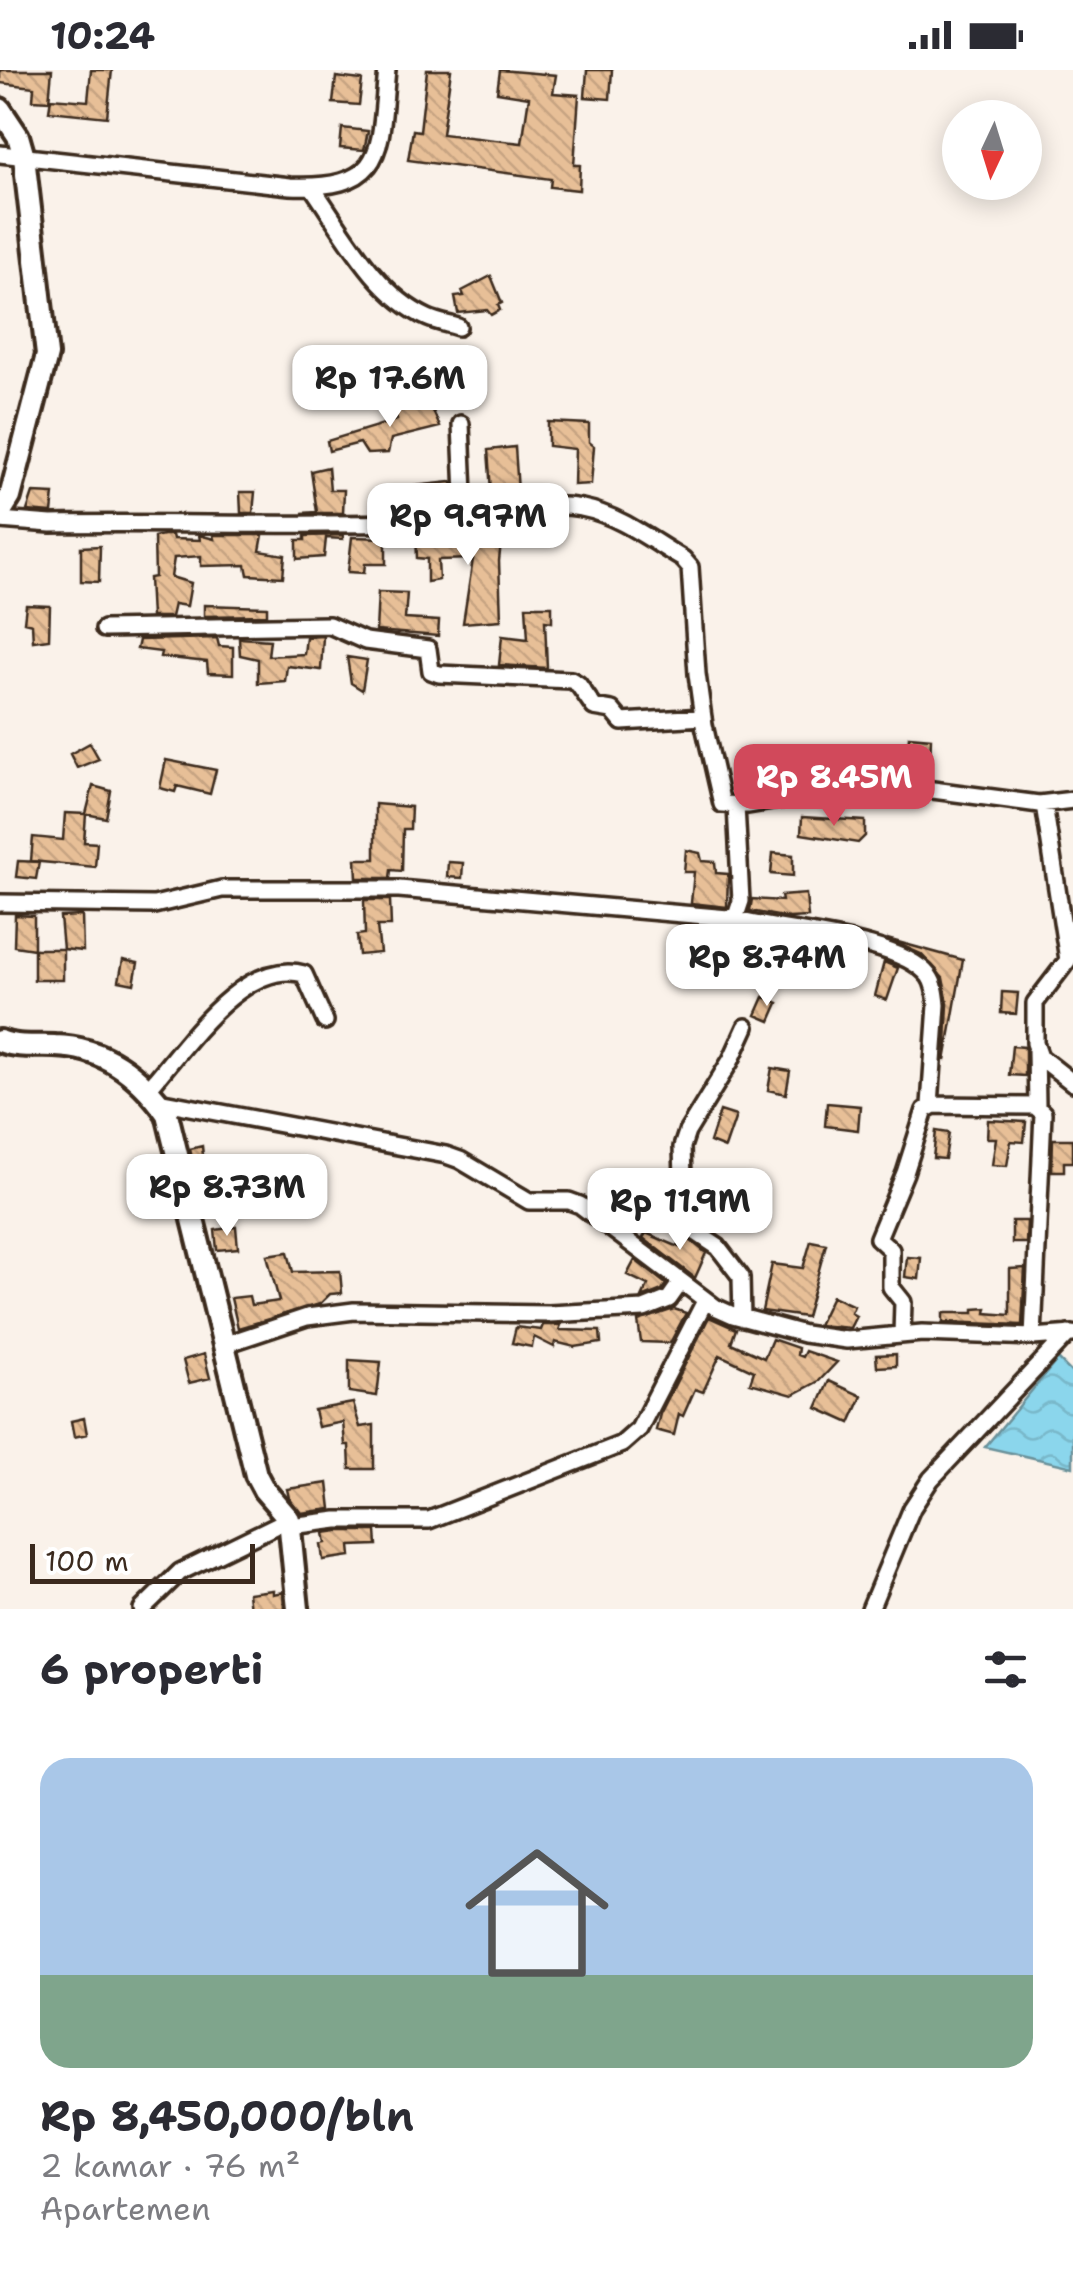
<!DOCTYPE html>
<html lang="id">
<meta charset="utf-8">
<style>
:root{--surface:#fff;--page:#f2f2f3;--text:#2b2b33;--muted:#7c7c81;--accent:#d1495b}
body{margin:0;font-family:"Shantell Sans",sans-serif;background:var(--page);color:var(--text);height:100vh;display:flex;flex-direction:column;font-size:38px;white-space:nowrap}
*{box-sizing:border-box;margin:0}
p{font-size:32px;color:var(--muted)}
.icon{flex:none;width:55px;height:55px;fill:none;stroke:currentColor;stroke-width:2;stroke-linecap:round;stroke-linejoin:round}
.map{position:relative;height:1539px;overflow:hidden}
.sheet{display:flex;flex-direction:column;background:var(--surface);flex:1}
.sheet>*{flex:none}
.needle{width:65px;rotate:184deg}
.tools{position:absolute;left:942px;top:30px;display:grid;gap:20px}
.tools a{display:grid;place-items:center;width:100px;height:100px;border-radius:50%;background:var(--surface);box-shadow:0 5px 25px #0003;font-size:50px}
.scale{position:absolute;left:30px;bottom:25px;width:225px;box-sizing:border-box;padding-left:10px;border:5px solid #3b2a1e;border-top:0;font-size:28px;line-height:35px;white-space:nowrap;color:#3b2a1e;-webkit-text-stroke:8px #fff;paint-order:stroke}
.price{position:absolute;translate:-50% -85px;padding:0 22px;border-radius:20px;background:#fff;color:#222;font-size:32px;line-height:65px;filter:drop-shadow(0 2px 5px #0008)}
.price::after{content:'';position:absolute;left:50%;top:60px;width:30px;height:22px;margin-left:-15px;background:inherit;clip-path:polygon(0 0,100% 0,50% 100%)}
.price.selected{background:var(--accent);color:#fff}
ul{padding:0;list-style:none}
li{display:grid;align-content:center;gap:20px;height:530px;padding:0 40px}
li span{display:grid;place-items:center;height:310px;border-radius:30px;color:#555}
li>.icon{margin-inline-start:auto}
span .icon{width:180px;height:180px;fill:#fffc;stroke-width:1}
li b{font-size:42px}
h2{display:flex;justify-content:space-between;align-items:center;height:120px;padding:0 40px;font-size:42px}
.status{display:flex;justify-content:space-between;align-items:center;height:70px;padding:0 50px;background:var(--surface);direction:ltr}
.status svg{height:28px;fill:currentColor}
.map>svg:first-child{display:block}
.water{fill:url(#water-waves);stroke:#6b919a;stroke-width:2.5}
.building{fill:url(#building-back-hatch);stroke:#3b2a1e;stroke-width:2.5}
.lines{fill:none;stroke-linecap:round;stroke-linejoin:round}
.street-casing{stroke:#3b2a1e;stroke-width:22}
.secondary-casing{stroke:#3b2a1e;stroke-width:28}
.street{stroke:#fff;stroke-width:15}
.secondary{stroke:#fff;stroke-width:20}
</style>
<div class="status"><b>10:24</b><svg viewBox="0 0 49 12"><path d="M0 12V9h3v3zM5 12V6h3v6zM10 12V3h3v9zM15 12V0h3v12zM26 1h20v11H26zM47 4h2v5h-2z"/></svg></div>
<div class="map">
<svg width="1073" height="1539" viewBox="0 0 1073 1539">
<defs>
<pattern id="water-waves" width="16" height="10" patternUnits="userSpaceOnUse" patternTransform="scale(2.5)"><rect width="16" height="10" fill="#8bd6ec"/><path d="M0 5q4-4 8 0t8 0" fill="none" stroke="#79b8ca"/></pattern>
<pattern id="building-back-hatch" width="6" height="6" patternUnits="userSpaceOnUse" patternTransform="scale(2.5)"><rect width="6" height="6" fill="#e7bf97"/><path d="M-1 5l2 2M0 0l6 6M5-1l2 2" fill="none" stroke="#c7a482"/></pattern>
</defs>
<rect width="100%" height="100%" fill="#faf2ea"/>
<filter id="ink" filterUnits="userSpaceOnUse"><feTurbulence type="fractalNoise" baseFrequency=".01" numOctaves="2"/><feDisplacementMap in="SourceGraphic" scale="20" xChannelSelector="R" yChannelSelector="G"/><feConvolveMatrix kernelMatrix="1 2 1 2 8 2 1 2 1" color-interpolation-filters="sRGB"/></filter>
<g filter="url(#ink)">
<!-- water -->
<path class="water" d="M1058 1289 1073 1304V1397L985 1377Z"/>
<!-- building -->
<path class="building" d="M0 0H52L49 31 33 30 34 17 0 13Z
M91 0H112L107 47 49 41 51 28 88 31Z
M427 0H451L442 64 522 73 529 27 497 22 500 0 556 5 553 23 579 25 574 95H580L579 120 550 117 551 109 408 90 413 60 420 61Z
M587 0H612L610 29 585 27Z
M336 7 362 10 359 35 333 33Z
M342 58 368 61 364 80 340 78Z
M491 206 502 233 498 235 500 240 491 245 487 240 458 243 455 227 464 226 462 221Z
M429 332 440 357 391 369 388 383 367 384 360 373 329 381 327 371 397 350 394 339Z
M548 352 589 354V372L594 376 591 414 574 415 575 379 548 376Z
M515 377 518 421H491L488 380Z
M328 397 330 420H344L343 443H302L317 442 311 401Z
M452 412 453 439 386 442 385 419Z
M240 422H255L253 443H241Z
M33 423 54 424 52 443 27 441Z
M462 460 463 465 502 462 499 491 501 550 463 553 473 489 438 490 439 510 427 512V489L417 488 416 464Z
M163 465H172L173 469 200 470 199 465 214 469 213 465H263L260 481 285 485 283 507 248 505 246 495 201 496V486L174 488 171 507 191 513 187 536 174 534 171 547H151L149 508 155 507 154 467Z
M343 465V469L326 468 324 487 297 489V470H305V466Z
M352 467 386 468V494H365L364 503 348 502Z
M100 476 99 512 81 511V477Z
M378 522 407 523 405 549 439 551 438 566 376 561Z
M26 535 50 536 49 569 33 571 32 554 24 552Z
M204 535 267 537V545L204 546Z
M526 536H552V552L545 551 547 598 499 595 502 566 528 569Z
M323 566 321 600 287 596 285 611 258 613V589L240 585 239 568 270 570 268 586 304 584 306 567Z
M217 568 219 576 233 577V604L208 603 207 592 160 587 161 582 137 579 139 570Z
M347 587 367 590 362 620 351 613Z
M909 666 931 668 930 692 907 690Z
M90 673 99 689 77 698 70 684Z
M166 690 216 700 210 724 177 716 175 722 160 718Z
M93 716 111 721 106 748 86 744Z
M375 734 411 737 410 759H403L402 801 391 800 390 808H357L356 789H375Z
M65 743 86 744 84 772 97 773 95 797 31 791 33 767 63 770Z
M802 747 865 751V766L858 773 801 764Z
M686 780 700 783 702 791 715 792 716 803 728 804 727 837 691 833 694 802H684Z
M773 783 793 785V806L771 804Z
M18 791 39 792 36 809 16 807Z
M448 792 463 793 462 808 447 807Z
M806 824 808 847 789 848 750 841 752 829 782 831 781 826Z
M364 830H390L391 856H377L380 883 359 885 357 865 365 864Z
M15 845 34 846V879L14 876Z
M82 846 83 881 63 879 60 847Z
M887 869 963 890 945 991 948 934 943 908 921 884Z
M746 876 785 878V882L840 888 841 881 855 884 850 916 828 913 829 901 784 898V905L764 904V898L744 896Z
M34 879H63V910H34Z
M123 890 138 893 134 914 119 911Z
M884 892 898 898 887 930 875 926Z
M1002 922 1018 923 1016 944 1001 943Z
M764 927 778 933 770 951 756 945Z
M1012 976 1025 977V1006L1009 1005Z
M772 998 790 1001 786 1024 768 1020Z
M827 1033 860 1036 858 1060 825 1056Z
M720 1041 736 1046 725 1078 710 1072Z
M988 1050 1026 1052 1024 1072 1011 1071 1007 1096 992 1095 996 1068H987Z
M936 1061 949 1063 945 1089 933 1088Z
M1053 1069H1073V1092H1064V1101H1052Z
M202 1076 205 1105 196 1106 190 1079Z
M700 1114H713L714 1132H706V1146H700L695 1137V1121H700Z
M1012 1151H1027L1026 1173H1012Z
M236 1157 238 1178 217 1180 215 1160Z
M646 1163 679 1177 684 1165 706 1183 695 1208 643 1168Z
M811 1171 826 1174 806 1247 762 1241 772 1194 803 1198Z
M288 1182 293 1202 340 1201 342 1223 330 1224 320 1234 238 1258 231 1228 249 1226 251 1235 279 1231 267 1185Z
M907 1187 921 1188 919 1209 905 1207Z
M635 1190 666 1214 662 1220 642 1228 648 1215 627 1205Z
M1025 1198 1022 1255 943 1252V1243H974V1239L987 1238 986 1243 1010 1245V1199Z
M832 1226 854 1236 851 1243 856 1246 850 1258 818 1255Z
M674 1239 686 1243 670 1273 641 1272 638 1251Z
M709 1247 736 1259 731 1273 764 1288 772 1269 798 1278 797 1285 802 1287 805 1281 837 1292 819 1311 793 1325 750 1313 754 1301 720 1285 703 1322 695 1319 683 1346 679 1344 674 1365 656 1360 660 1344Z
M543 1255H561L559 1260 600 1261 601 1273 575 1277 555 1272 554 1277 534 1267 532 1277 512 1273 516 1257 541 1260Z
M204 1284 210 1308 189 1313 183 1290Z
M896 1284V1296L877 1297 876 1285Z
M349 1290 381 1292 377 1326 349 1322Z
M829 1311 862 1326 850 1353 817 1338Z
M353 1333 360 1357 374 1355V1399H350L349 1375H345L343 1352 318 1357 314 1340Z
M84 1348 87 1364 74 1367 71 1351Z
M328 1413 331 1439 301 1443 289 1428 287 1419Z
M338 1461H376L377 1475 350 1476 351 1486 323 1490 321 1474 326 1473 324 1463Z
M273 1520V1524L283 1522 284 1539H250L248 1523Z"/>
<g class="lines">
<defs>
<path id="street" d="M0 84 290 116C389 120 379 78 387 0
M312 117C343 161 376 225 428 248 437 252 448 254 458 257
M461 354 465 448
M0 450 51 454C177 452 305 457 431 452 480 450 533 429 582 438 619 445 652 471 683 489L690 497 697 604 704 655 722 734 748 735 825 722 910 717 1039 734 1073 730
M104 559 329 555 365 571 428 579 431 601 439 604 571 610 578 614 594 637 612 640 622 652 703 647
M1044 734 1068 890 1035 933V973L1040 987 1073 1013
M0 833 154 835 222 819H399L728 848 736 846 741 831 736 736
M728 848C775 862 899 867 929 906 935 914 936 925 937 935L930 1035
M1036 980 1037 1036
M147 1020C183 980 242 887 304 904L325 951
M158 1031 446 1085 460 1090 529 1131H569L580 1135 715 1237 733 1245 804 1264 847 1270 922 1263 1033 1267 1073 1264
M742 1248 741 1207 718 1177 697 1163 684 1140 682 1077 687 1062 731 990 746 957
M902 1265 903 1232 891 1217V1180L878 1168 905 1103 925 1040 934 1035 1035 1036 1043 1043 1033 1267
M223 1275 307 1247 354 1241 549 1244 644 1239 669 1229 681 1212
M291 1456 337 1450H429L622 1374 639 1359 705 1231
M142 1539 180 1502 289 1449
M870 1539 912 1438 931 1409 1068 1264"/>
<path id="secondary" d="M0 39 18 66 24 87 47 285 10 427 0 443
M0 971C17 978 37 975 55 976 103 977 140 1005 167 1044L256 1405 264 1420 289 1449 298 1539"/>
</defs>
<!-- street casing -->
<use href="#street" class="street-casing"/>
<!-- secondary casing -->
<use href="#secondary" class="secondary-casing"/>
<!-- street -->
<use href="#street" class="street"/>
<!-- secondary -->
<use href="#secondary" class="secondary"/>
</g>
</g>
</svg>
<div class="tools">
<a><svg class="needle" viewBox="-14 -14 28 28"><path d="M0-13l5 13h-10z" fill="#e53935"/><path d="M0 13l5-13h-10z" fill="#7c7c81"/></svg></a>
</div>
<div class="scale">100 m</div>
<b class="price" style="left:390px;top:360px">Rp 17.6M</b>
<b class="price" style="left:468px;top:498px">Rp 9.97M</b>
<b class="price selected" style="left:834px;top:759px">Rp 8.45M</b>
<b class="price" style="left:767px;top:939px">Rp 8.74M</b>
<b class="price" style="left:227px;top:1169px">Rp 8.73M</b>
<b class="price" style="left:680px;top:1183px">Rp 11.9M</b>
</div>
<section class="sheet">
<h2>6 properti<svg class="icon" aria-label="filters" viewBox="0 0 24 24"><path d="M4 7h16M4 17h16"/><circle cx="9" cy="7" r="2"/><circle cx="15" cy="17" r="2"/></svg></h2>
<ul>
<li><span style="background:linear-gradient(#a9c7e8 70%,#7fa58c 0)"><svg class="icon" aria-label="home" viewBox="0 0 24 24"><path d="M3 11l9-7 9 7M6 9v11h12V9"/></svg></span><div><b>Rp 8,450,000/bln</b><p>2 kamar · 76 m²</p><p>Apartemen</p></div></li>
</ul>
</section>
